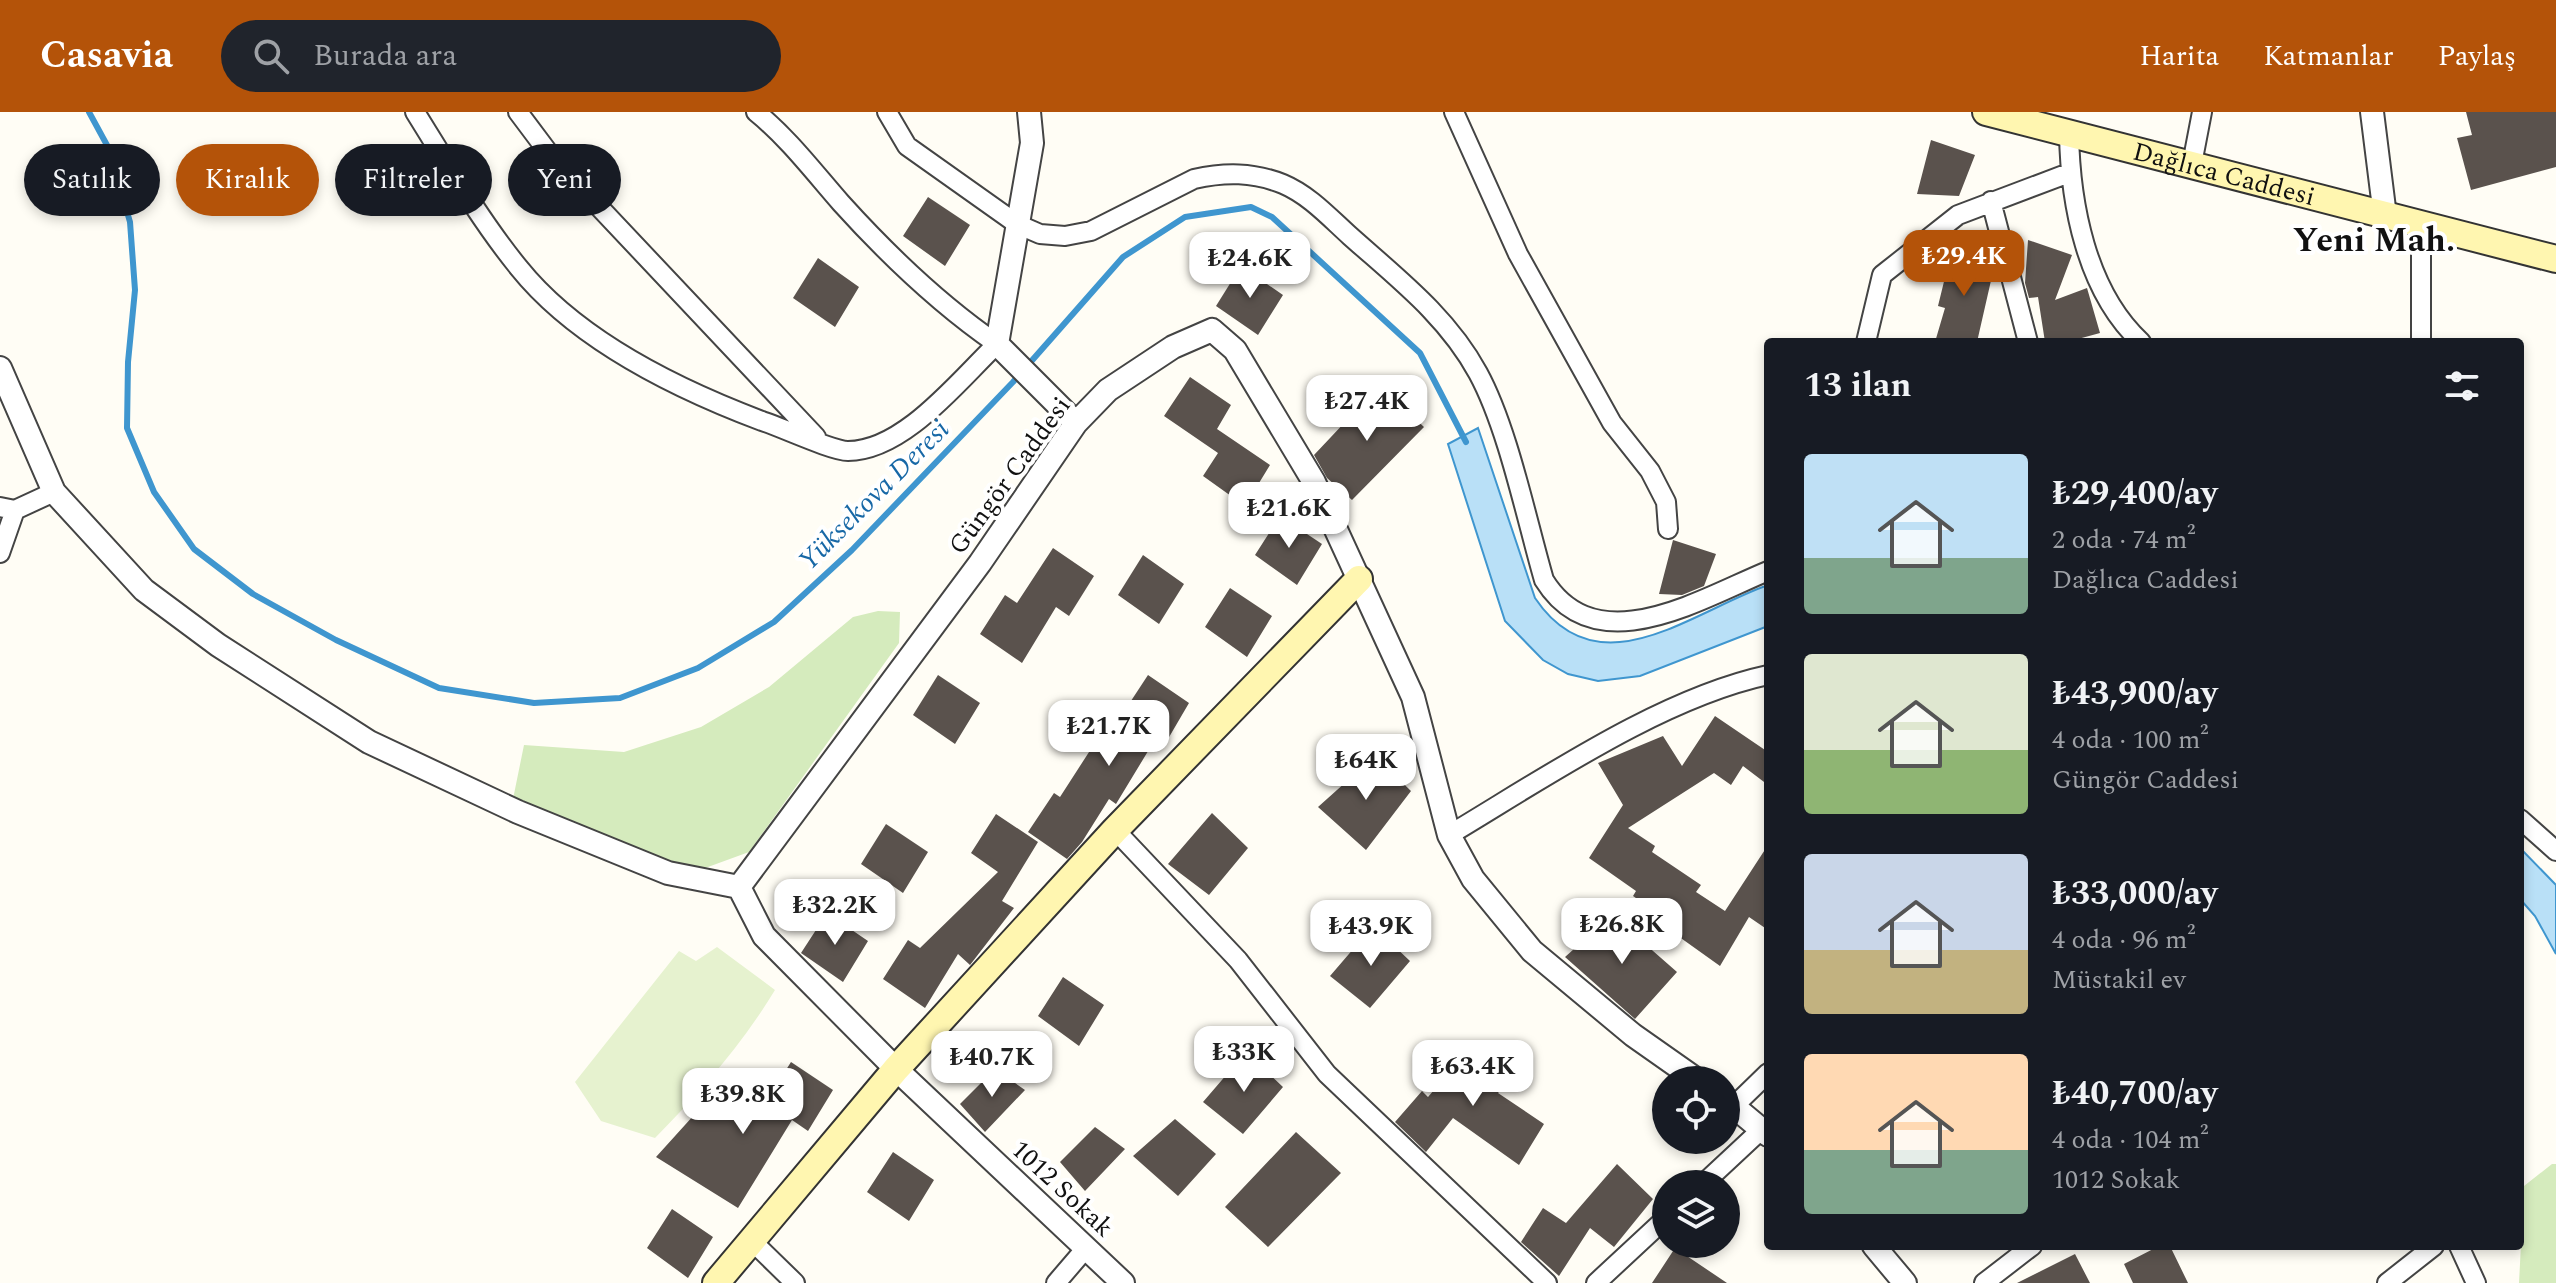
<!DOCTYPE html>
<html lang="tr">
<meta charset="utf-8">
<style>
:root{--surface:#171b24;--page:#20242c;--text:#f1f3f6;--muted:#9ea1a6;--accent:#b45309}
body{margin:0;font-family:Spectral,serif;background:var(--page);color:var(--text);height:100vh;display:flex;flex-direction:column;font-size:30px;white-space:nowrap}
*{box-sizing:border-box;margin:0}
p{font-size:26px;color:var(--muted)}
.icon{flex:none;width:44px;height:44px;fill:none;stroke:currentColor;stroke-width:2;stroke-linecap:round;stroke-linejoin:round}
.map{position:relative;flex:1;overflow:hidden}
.side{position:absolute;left:1764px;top:226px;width:760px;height:912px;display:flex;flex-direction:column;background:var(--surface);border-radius:8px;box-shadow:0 4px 12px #0003}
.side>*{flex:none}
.guide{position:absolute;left:24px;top:32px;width:760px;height:72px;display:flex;gap:16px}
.controls{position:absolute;left:1652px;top:954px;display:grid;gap:16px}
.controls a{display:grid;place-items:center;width:88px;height:88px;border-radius:50%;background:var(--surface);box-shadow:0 4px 12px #0003;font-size:40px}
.price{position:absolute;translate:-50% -68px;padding:0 18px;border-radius:16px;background:#fff;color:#222;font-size:26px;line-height:52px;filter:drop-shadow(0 2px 4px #0008)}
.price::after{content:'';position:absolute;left:50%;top:48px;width:24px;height:18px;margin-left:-12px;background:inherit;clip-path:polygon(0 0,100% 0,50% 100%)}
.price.selected{background:var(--accent);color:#fff}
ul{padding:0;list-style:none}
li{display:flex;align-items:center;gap:24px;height:200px;padding:0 40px}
li span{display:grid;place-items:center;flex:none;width:224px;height:160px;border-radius:8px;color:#555}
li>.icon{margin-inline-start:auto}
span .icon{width:96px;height:96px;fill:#fffc;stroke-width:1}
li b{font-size:34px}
h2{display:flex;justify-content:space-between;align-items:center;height:96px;padding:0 40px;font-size:34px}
.pill{padding:0 28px;border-radius:36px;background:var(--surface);box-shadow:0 4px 12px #0003;font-size:28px;line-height:72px}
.pill.selected{background:var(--accent);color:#fff}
header{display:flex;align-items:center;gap:48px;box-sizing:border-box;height:112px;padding:0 40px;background:var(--accent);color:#fff}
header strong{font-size:38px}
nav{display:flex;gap:44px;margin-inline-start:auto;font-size:28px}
.search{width:560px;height:72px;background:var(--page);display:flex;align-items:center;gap:20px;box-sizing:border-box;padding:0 28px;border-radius:44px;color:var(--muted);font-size:30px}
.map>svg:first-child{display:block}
.green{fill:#d5ebbd}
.pitch{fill:#e6f2cf}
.water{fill:#b9e0f7;stroke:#3f96cf;stroke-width:2}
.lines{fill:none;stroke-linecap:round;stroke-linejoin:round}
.stream{stroke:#3f96cf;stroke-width:6}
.building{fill:#5a524d}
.minor-casing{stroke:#444;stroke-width:22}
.tertiary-casing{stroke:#444;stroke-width:26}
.secondary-casing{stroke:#333;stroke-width:30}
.minor{stroke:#fff;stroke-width:18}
.tertiary{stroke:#fff;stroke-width:22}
.secondary{stroke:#fff6b0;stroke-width:26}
.labels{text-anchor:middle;stroke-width:8;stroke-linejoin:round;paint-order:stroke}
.street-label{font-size:26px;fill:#111;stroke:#fff}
.water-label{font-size:28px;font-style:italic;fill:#1768a6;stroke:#fff}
.district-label{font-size:34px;font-weight:bold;fill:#111;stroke:#fff}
</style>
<header>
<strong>Casavia</strong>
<div class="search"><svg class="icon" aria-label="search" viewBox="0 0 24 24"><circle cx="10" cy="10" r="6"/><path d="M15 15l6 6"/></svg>Burada ara</div>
<nav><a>Harita</a><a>Katmanlar</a><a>Paylaş</a></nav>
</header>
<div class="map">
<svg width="2556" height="1171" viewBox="0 0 2556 1171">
<rect width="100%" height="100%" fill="#fffdf5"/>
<!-- green -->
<path class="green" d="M878 499 900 500 899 531 749 740 697 759 512 692 524 633 624 640 701 615 769 575 853 505Z
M2552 1052H2556V1171H2519L2524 1074Z"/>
<!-- pitch -->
<path class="pitch" d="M717 835 775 878C741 934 700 980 655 1026L601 1009 575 970 679 839 696 849Z"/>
<!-- water -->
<path class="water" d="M1478 316 1535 486C1598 580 1691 500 1768 473V514L1640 564 1598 569 1568 562 1543 548 1505 509 1448 332Z
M2520 736 2556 773V842L2535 804 2520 787Z"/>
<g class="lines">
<!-- stream -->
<path class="stream" d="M89 0 108 35 130 110 135 178 128 250 127 316 154 380 194 437 253 482 336 528 439 576 534 591 620 586 698 556 774 510 852 438 1013 270 1123 145 1185 105 1251 95 1272 105 1420 241 1466 330"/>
</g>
<!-- building -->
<path class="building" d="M2466 0H2556V55L2471 78 2457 26 2472 23Z
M1931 28 1975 43 1959 84 1917 82Z
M928 85 970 113 945 154 903 124Z
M2028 128 2072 143 2055 188 2087 176 2100 221 2067 230H2045L2038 185 2029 186 2025 171Z
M1952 137 1995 151 1977 230H1935L1945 196 1938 194Z
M818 146 859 175 835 215 793 186Z
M1241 154 1283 183 1258 223 1216 194Z
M1190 265 1231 293 1217 317 1270 353 1245 394 1203 364 1218 341 1164 304Z
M1380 273 1424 315 1352 388 1327 366 1314 343Z
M1280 404 1322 432 1297 473 1255 443Z
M1673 428 1716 442 1704 474 1682 483 1659 482Z
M1053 436 1094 464 1069 504 1056 495 1022 551 980 522 1005 483 1017 491Z
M1143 443 1184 472 1159 512 1118 483Z
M1230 476 1272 504 1247 545 1205 515Z
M938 563 980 591 955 632 913 603Z
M1148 563 1189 591 1165 632 1156 626 1116 692 1109 687 1082 730 1067 747 1028 720 1054 681 1060 685 1100 623 1106 627Z
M1715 604 1768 640V673L1743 654 1731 673 1714 661 1628 716 1655 734 1652 740 1701 773 1696 780 1725 799 1768 733V818L1749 805 1720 854 1678 824 1682 818 1633 784 1636 779 1589 746 1623 693 1598 651 1663 624 1682 654Z
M1375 644 1411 679 1366 738 1318 695Z
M1212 701 1248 736 1209 783 1168 752Z
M996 702 1038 730 1002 789 1014 796 970 853 958 842 925 896 883 867 908 828 920 836 998 760 971 741Z
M886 712 928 740 903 781 861 752Z
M827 801 868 829 843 870 801 841Z
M1612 803 1677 860 1635 907 1565 845Z
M1373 814 1410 849 1370 896 1330 864Z
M1063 865 1104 893 1079 934 1038 904Z
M1476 929 1512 964 1498 981 1544 1012 1519 1053 1453 1006 1426 1040 1395 1010 1422 979 1428 985Z
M1246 940 1283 975 1243 1022 1203 990Z
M791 950 833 978 808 1019 792 1008 738 1096 656 1045 713 982 754 1008Z
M995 957 1025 978 985 1020 960 992Z
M1175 1007 1216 1042 1178 1084 1133 1044Z
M1095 1015 1125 1037 1085 1079 1060 1050Z
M1296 1020 1341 1061 1268 1135 1225 1095Z
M893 1040 934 1068 909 1109 867 1080Z
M1617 1052 1653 1087 1614 1135 1590 1116 1559 1164 1521 1130 1543 1096 1566 1111Z
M672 1097 713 1125 688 1166 647 1136Z
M2159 1134H2170L2188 1171H2133L2124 1152Z
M1675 1136 1727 1171H1652Z
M2075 1142 2090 1171H2017Z"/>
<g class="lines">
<defs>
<path id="minor" d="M415 0C448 53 480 108 519 156 577 228 677 277 762 309 781 315 832 339 848 339 904 339 959 268 997 232 939 192 888 143 841 91 813 59 788 26 756 0
M518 0 551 44 816 325
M887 0 907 34 1017 112 1040 122 1065 124 1091 119 1194 67C1225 60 1253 60 1283 72 1309 83 1329 105 1350 124 1397 166 1447 204 1478 261 1508 316 1526 406 1544 468 1596 552 1700 487 1768 459
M1454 0 1518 142 1612 311 1650 359 1666 390 1668 417
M2069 20C2070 91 2086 179 2141 230
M2192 52 2202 0
M1991 89 2028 230
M1866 230 1882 163 1958 103 2069 61
M2421 230V112
M0 395 15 398 54 380
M0 441 15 398
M2520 707 2556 739
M1115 718 1238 848 1327 962 1547 1171
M1449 723C1543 667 1661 586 1768 563
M1734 994 1768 961
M1703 1072 1762 1017
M752 1129 795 1171
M2459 1134 2476 1171
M1056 1171 1086 1136
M1596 1171 1666 1106
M1984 1171 2032 1134
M2387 1171 2434 1134"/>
<path id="tertiary" d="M1029 0 1032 31 997 232 1076 311
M2372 0 2385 104
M0 256 54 380 144 478 218 533 369 630 518 700 668 761 739 775
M739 775 980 451 1076 311 1108 278 1173 235 1212 218 1235 238 1314 370 1413 585 1449 723 1473 767 1532 839 1633 923 1697 968
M739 775 764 824 896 957 1123 1171
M1726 988 1768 1023
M1874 1134 1905 1171"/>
<g id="secondary">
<path id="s1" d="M1986 0 2556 147"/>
<path d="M716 1171 896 957 1115 718 1359 467"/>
</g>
</defs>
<!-- minor casing -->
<use href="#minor" class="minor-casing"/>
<!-- tertiary casing -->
<use href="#tertiary" class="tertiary-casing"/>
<!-- secondary casing -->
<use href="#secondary" class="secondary-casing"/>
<!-- minor -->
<use href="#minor" class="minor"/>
<!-- tertiary -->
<use href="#tertiary" class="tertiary"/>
<!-- secondary -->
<use href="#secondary" class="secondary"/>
</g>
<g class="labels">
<!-- street labels -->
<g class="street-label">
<text dy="9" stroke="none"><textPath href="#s1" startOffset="246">Dağlıca Caddesi</textPath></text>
<text transform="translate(1009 363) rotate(-54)" y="9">Güngör Caddesi</text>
<text transform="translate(1063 1076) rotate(43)" y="9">1012 Sokak</text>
</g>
<!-- water labels -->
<g class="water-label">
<text transform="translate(873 382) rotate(-45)" y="10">Yüksekova Deresi</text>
</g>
<!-- district labels -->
<g class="district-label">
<text x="2374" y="139">Yeni Mah.</text>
</g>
</g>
</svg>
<div class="controls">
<a><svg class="icon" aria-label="locate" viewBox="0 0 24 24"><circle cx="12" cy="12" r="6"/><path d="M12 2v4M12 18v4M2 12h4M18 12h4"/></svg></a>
<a><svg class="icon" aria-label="layers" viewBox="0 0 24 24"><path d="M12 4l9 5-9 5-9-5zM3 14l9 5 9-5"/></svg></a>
</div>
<b class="price selected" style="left:1964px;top:186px">₺29.4K</b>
<b class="price" style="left:1250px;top:188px">₺24.6K</b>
<b class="price" style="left:1367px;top:331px">₺27.4K</b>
<b class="price" style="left:1289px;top:438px">₺21.6K</b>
<b class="price" style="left:1109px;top:656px">₺21.7K</b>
<b class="price" style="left:1366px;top:690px">₺64K</b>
<b class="price" style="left:835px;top:835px">₺32.2K</b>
<b class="price" style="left:1622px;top:854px">₺26.8K</b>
<b class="price" style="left:1371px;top:856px">₺43.9K</b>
<b class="price" style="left:1244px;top:982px">₺33K</b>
<b class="price" style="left:992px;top:987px">₺40.7K</b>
<b class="price" style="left:1473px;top:996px">₺63.4K</b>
<b class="price" style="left:743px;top:1024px">₺39.8K</b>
<div class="guide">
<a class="pill">Satılık</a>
<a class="pill selected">Kiralık</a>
<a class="pill">Filtreler</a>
<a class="pill">Yeni</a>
</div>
<section class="side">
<h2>13 ilan<svg class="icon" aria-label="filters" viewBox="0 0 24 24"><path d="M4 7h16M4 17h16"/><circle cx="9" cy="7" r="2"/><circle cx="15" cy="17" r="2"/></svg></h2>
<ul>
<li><span style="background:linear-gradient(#bfe0f5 65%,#7fa58c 0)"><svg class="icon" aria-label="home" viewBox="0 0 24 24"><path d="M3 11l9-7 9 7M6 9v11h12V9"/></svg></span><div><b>₺29,400/ay</b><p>2 oda · 74 m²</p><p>Dağlıca Caddesi</p></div></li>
<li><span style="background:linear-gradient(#dfe7d0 60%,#8fb573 0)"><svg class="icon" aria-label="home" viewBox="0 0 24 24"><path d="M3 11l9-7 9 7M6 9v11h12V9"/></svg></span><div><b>₺43,900/ay</b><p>4 oda · 100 m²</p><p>Güngör Caddesi</p></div></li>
<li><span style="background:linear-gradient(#c9d6e8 60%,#c2b280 0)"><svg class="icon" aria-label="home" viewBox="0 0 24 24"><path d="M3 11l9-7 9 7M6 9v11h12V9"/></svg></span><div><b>₺33,000/ay</b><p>4 oda · 96 m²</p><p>Müstakil ev</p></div></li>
<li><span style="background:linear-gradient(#ffd9b3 60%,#7fa58c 0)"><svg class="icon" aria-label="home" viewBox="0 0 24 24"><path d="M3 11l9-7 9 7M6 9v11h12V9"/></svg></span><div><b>₺40,700/ay</b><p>4 oda · 104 m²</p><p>1012 Sokak</p></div></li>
</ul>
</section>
</div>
